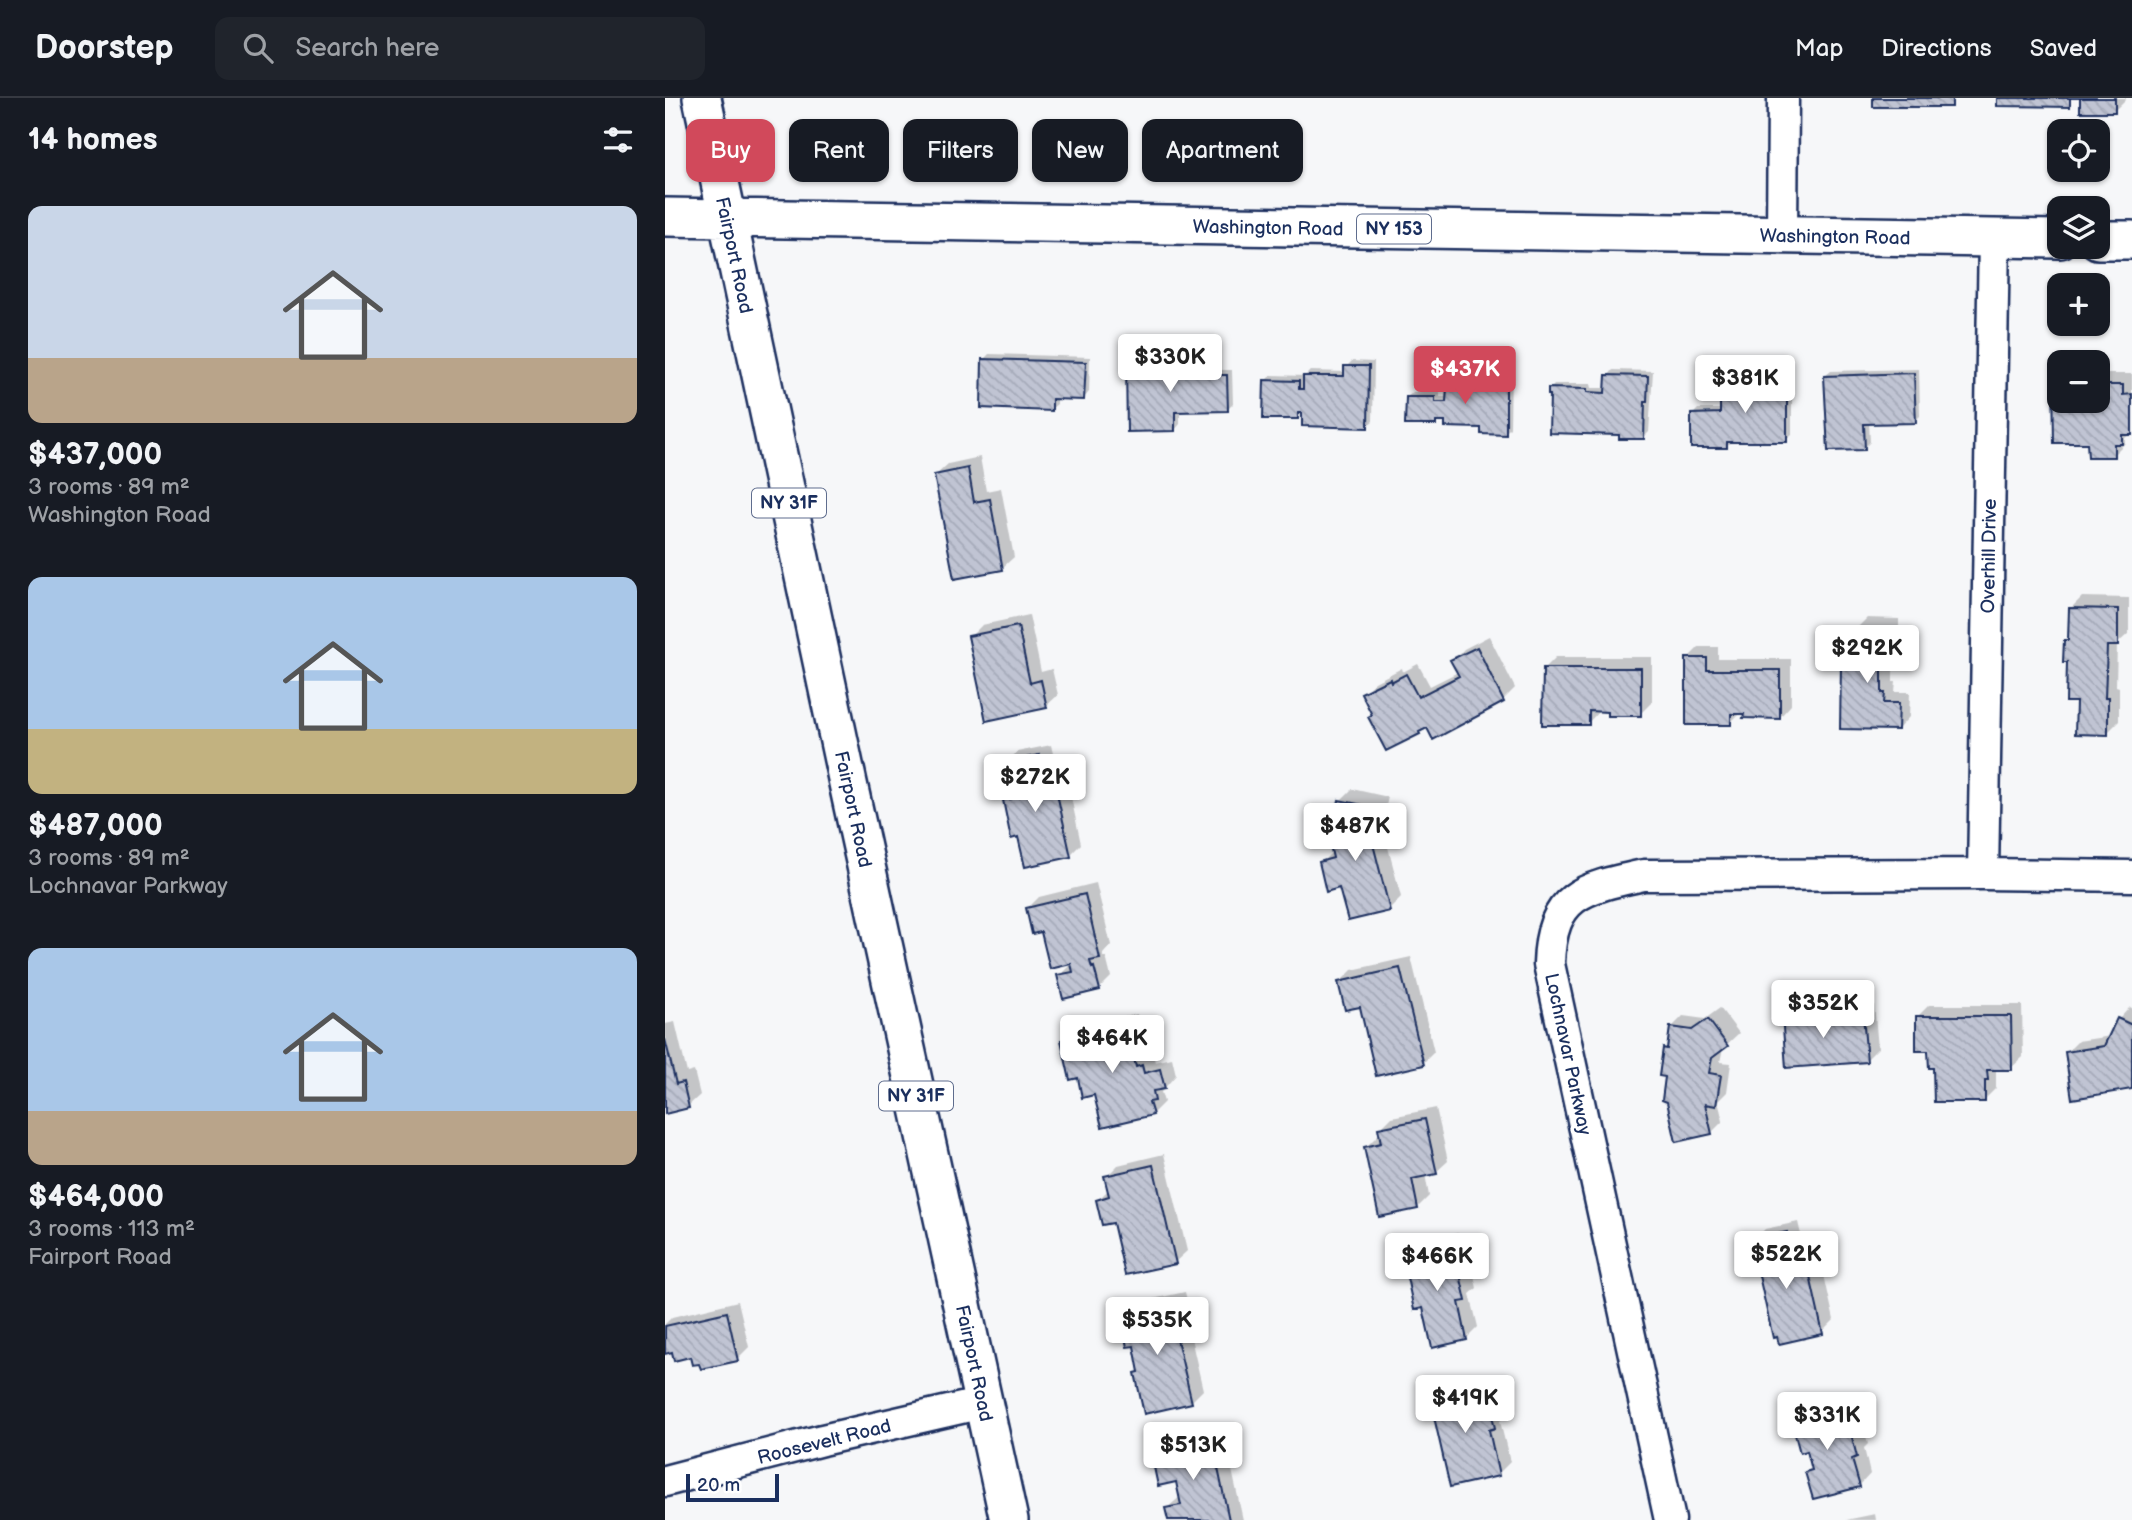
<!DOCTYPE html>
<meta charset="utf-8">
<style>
:root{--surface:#171b24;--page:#20242c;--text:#f1f3f6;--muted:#9ea1a6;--line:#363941;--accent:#d1495b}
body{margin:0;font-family:"Balsamiq Sans",sans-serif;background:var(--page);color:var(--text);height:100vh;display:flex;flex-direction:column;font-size:26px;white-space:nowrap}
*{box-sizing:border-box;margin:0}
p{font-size:23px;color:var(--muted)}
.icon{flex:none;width:38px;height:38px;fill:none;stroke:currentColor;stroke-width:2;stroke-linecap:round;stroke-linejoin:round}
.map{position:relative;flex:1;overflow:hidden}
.sheet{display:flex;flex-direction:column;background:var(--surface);width:665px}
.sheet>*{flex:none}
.top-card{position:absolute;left:21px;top:21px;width:665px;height:63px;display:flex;gap:14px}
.fabs{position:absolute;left:1382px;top:21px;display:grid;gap:14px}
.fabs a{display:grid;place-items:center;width:63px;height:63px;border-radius:14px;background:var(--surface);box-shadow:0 2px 5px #0004;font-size:35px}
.scale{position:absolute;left:21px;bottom:18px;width:93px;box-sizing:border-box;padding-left:7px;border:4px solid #1b2f5e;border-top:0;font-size:19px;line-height:24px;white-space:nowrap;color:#1b2f5e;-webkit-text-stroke:5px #fff;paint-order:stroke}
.price{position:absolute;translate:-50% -60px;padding:0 16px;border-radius:7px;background:#fff;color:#222;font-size:23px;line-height:46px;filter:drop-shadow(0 2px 4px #0008)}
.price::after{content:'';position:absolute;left:50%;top:42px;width:21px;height:16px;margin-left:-10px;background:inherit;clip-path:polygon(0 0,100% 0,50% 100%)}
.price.selected{background:var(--accent);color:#fff}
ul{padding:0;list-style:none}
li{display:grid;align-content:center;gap:14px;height:371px;padding:0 28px}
li span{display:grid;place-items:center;height:217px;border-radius:14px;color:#555}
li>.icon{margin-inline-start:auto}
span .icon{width:126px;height:126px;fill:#fffc;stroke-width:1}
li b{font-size:30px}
h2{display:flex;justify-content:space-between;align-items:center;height:84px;padding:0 28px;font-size:30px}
.tag{padding:0 24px;border-radius:14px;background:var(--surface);box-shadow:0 2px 5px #0004;font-size:24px;line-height:63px}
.tag.selected{background:var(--accent);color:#fff}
header{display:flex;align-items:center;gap:42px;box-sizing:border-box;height:98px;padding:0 35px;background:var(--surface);border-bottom:2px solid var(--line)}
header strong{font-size:33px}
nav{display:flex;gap:38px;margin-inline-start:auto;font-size:24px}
.search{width:490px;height:63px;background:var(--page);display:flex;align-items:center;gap:18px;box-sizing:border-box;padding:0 24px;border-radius:14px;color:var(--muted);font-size:26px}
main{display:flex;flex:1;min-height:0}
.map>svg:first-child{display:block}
.shadow{fill:#0003}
.building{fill:url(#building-back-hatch);stroke:#1b2f5e;stroke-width:2}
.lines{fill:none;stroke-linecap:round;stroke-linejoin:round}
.minor-casing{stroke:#1b2f5e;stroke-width:35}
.major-casing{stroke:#1b2f5e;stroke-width:42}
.minor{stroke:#fff;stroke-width:30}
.major{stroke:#fff;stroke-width:37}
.labels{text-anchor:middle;stroke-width:7;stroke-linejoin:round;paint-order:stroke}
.shield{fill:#fff;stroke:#5f6d8e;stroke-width:2}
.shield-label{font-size:18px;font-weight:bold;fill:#1b2f5e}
.street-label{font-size:19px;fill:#1b2f5e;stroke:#fff}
</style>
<header>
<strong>Doorstep</strong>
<div class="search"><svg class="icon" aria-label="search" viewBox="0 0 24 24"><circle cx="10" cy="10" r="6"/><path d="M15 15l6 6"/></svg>Search here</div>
<nav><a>Map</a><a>Directions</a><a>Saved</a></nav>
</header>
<main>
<section class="sheet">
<h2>14 homes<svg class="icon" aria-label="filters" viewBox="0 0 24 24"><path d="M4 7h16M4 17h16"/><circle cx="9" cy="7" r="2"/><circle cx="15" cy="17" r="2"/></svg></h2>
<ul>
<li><span style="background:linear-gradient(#c9d6e8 70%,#b9a48a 0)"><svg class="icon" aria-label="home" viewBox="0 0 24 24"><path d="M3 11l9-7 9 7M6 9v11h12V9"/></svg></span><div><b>$437,000</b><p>3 rooms · 89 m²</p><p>Washington Road</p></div></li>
<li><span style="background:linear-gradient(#a9c7e8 70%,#c2b280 0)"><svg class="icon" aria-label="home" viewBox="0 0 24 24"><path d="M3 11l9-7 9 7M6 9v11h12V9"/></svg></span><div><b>$487,000</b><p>3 rooms · 89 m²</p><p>Lochnavar Parkway</p></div></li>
<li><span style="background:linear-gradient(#a9c7e8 75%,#b9a48a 0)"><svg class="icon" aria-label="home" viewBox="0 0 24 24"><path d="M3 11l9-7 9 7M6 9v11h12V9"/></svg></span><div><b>$464,000</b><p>3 rooms · 113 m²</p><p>Fairport Road</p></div></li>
</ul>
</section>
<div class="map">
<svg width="1467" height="1422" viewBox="0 0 1467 1422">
<defs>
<pattern id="building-back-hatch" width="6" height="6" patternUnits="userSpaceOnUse" patternTransform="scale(1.75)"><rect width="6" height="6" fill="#c0c4d3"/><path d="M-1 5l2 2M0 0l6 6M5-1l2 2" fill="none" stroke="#a4a9b8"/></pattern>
</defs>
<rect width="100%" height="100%" fill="#f6f7f9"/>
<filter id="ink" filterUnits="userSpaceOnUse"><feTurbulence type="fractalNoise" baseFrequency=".0143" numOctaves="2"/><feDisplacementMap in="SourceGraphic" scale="14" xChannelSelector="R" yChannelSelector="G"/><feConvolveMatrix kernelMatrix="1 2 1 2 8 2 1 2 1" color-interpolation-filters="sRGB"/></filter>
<g filter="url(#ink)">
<!-- shadow -->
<path class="shadow" d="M1417 0H1461V1L1449 13Z
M324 256 425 259 424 294 419 300 392 299V306L386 311 319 261Z
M540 260V272H567L568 306 562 312 515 313V326L510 332 463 267 468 261Z
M687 263 709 264 708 323 702 328 639 313 632 320 600 283 606 277 640 278 645 273 681 274V269Z
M815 269H846L845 330 840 335 818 328 782 322H774L771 326 742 299 748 294H775V299H783V288L789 283H809V274Z
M1254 271 1255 318 1250 323 1204 325 1205 344 1199 350 1160 278 1166 273Z
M948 272 988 273 984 334 978 340 956 335 887 295 885 291 890 286H926L927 290H942L943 278Z
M1104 273H1127V337L1121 342 1067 343 1061 348 1028 316 1033 311H1057L1056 287 1062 281H1098V278Z
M1395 273V303H1433V276H1467V335L1460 340V345L1448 357 1424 343H1391L1390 278Z
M315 359 321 393 336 390 349 459 337 470 271 377 283 366Z
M1417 499 1464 500V535L1452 546 1451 588 1454 589V623L1442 635 1413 602 1400 543 1405 538V511Z
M364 517 376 574 387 571 393 597 381 608 305 539 317 527Z
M1202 520 1234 521V555L1228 560V584H1231L1230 594H1245L1244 619 1233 631 1178 567 1190 555V532Z
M824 538 850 590 838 602 769 640 763 627 754 635 722 651 698 595 710 584 737 570 738 574 753 566 765 588 793 574 788 563 799 551Z
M1034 549H1053V561H1126V607L1115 619 1076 614 1065 625 1023 560Z
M891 559H987V604L975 616 935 612 923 625 880 570Z
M386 647 394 682 402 680 416 746 405 757 340 703 347 696 340 666 352 654Z
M687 691 723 699 717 726 736 799 724 811 676 788 656 765 668 753 675 703Z
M431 785 446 847 438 856V859H441L446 879 434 891 394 878 409 863 378 832 363 810 374 799Z
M746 859 769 954 758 965 675 884 687 872Z
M1160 902 1161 909 1209 905 1213 950 1201 962 1118 916 1130 905Z
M1264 907H1357L1358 959 1346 970 1331 972V990L1319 1002 1265 952 1253 918Z
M1465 909 1467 910V989L1401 955 1413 943 1446 938 1454 921Z
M1055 910 1074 935 1058 950 1055 964 1066 965 1062 994 1053 1003 1058 1023 1046 1035 1001 977 999 951 1005 946 1007 929 1018 918 1040 921Z
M472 916 482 958 488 957 490 964 507 960 511 977 496 994 499 1004 487 1016 430 995 414 977 398 943 409 931Z
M10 924 22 975 29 973 35 997 23 1008 0 1014V926Z
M771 1010 783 1063 771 1074 760 1076 764 1098 752 1110 701 1049 713 1037H716L715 1031 727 1019Z
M499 1056 522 1153 510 1164 450 1123 433 1102 444 1091 441 1079 453 1067Z
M1133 1124 1142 1162 1155 1159 1169 1222 1157 1234 1088 1143 1100 1131Z
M793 1135 797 1154 803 1152 812 1190 805 1196 813 1229 802 1240 759 1207 738 1156 750 1145Z
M520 1194 527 1222 523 1227 538 1292 526 1304 471 1275 476 1271 470 1246 457 1217 469 1205Z
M73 1203 84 1249 72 1261 35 1264 26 1257 0 1249V1226L7 1219Z
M825 1275 829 1295 836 1293 841 1317 835 1323 845 1364 833 1376 766 1297 778 1286Z
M1185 1298 1188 1311 1193 1309 1203 1346 1199 1350 1205 1376 1194 1388 1142 1374 1148 1368 1144 1351 1128 1322 1140 1310Z
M558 1331 578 1422H504L502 1410 516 1398 513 1382 488 1356 500 1344Z
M1210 1416 1211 1422H1181Z"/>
<!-- building -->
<path class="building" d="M1208 0H1287V9H1208Z
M1332 0H1450V14H1415V0H1405V9L1332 8Z
M317 261 421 264 419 302 387 301V313L316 310Z
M535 265 536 277H562L563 313 510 314V333L462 334 461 266Z
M679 268H704L703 330 637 328V315H633V321H598L599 282 634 283V291H638V278H679Z
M807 274H841V337L816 336V330L780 329V324H771V327H740L741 299H770V304H781L782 288H807Z
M1249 275 1251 325 1199 326 1200 352 1163 353 1159 278Z
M941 277 983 278 982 304H980L979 341H954V337L884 335 885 297H883V290L922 291V294L940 295Z
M1097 277H1122V344H1062V350H1026V316L1055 315V286H1097Z
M1388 277H1395V303H1433V287H1458V297L1467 296V337H1457V346H1449V359H1423L1422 345H1389Z
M303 370 309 404 325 401 338 472 289 481 269 377Z
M1404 510 1453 511V548H1442L1440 600H1443V637L1410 636 1411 604H1401L1402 564H1398L1399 542H1403Z
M353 528 365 585 376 582 382 610 321 623 303 538Z
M1189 531 1223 532V569L1217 568V595H1220L1219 605H1234L1233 632 1175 631 1176 566H1188Z
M812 549 839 604 768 642 762 630 754 634 755 636 721 653 703 619 707 617 696 595 725 581 726 584 741 576 753 599 794 578 785 562Z
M1021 560H1042V572H1115V621L1078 620 1079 616H1066V627H1021Z
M878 570H976V618H942V614L924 613V627H877Z
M374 657 382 693 391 691 406 759 360 769 353 739 346 741 338 702 346 701 339 665Z
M674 702 712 710 706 738 725 813 683 823 674 790 661 794 654 764 668 760 665 747Z
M420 796 435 861 425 863 427 870 429 869 435 892 398 901 392 877 408 874 406 866 385 871 376 834 367 836 361 810Z
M735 870 759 967 711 978 695 909 680 912 673 884Z
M1149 913 1150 920 1198 916 1202 964 1121 970 1117 916Z
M1251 918H1346L1347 972H1322L1323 982H1320V1004H1269L1268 970H1264L1263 953H1251Z
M1452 920 1467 927V991L1407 1001 1400 954 1439 948Z
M1043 921 1063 948 1047 960 1044 975 1056 977 1051 1008 1040 1006 1047 1036 1011 1044 1002 1004 997 1002 1000 979 994 978 998 950 1002 951 1005 929 1027 932Z
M460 926 471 969 477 967 479 975 495 971 500 991 488 993 490 1003 484 1004 488 1017 437 1029 429 997 417 1000 413 980 405 982 396 942Z
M0 941 11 986 18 984 24 1010 0 1016Z
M760 1021 772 1076 747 1081 753 1111 714 1119 699 1049 716 1045 713 1030Z
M488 1067 511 1166 460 1177 448 1125 437 1127 431 1102 444 1098 439 1078Z
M1122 1134 1130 1172 1143 1169 1158 1236 1114 1246 1112 1239 1108 1240 1086 1142Z
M781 1146 786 1164 792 1163 801 1203 794 1204 802 1242 767 1250 758 1210 749 1212 737 1156Z
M509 1204 516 1235 511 1237 527 1305 479 1316 470 1275 474 1274 469 1248 462 1249 455 1217Z
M62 1214 73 1263 36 1271 34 1266 27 1267 25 1259 9 1263 7 1254 0 1256V1228Z
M813 1286 818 1305 824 1304 830 1330 824 1332 834 1378 785 1389 764 1297Z
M1173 1309 1176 1321 1182 1320 1192 1359 1187 1361 1195 1389 1148 1401 1140 1374 1147 1372 1142 1353 1135 1355 1126 1321Z
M547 1342 564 1422H503L500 1410 516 1407 511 1384 493 1388 486 1355Z"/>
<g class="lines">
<defs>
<path id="minor" d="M1117 137 1118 0
M1318 776 1329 140
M0 1383 157 1342 318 1305
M1005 1422 884 866C886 796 918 790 979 777L1318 776 1467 778"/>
<path id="major" d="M37 0 184 690 344 1422
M0 119 1395 141
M1433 142H1467"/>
</defs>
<!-- minor casing -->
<use href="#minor" class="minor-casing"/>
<!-- major casing -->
<use href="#major" class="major-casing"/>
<!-- minor -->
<use href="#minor" class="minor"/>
<!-- major -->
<use href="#major" class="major"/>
</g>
</g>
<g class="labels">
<!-- shield labels -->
<g class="shield">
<rect x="692" y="116.5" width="74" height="29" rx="5"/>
<rect x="87" y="390.5" width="74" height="29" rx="5"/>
<rect x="214" y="983.5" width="74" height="29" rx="5"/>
</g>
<g class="shield-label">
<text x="729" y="137">NY 153</text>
<text x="124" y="411">NY 31F</text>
<text x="251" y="1004">NY 31F</text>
</g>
<!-- street labels -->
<g class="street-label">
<text transform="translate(603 129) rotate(1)" y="7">Washington Road</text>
<text transform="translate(1170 138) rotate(1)" y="7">Washington Road</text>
<text transform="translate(70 157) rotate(78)" y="7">Fairport Road</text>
<text transform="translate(1323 458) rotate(-89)" y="7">Overhill Drive</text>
<text transform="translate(189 711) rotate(78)" y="7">Fairport Road</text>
<text transform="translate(904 956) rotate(78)" y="7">Lochnavar Parkway</text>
<text transform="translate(310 1265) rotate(78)" y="7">Fairport Road</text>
<text transform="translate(159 1343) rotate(-14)" y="7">Roosevelt Road</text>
</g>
</g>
</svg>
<div class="fabs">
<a><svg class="icon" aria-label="locate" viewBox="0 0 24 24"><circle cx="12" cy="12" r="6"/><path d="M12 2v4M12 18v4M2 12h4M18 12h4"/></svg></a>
<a><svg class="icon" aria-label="layers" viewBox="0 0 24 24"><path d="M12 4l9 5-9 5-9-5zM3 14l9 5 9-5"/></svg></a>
<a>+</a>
<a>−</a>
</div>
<div class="scale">20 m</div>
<b class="price" style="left:505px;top:296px">$330K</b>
<b class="price selected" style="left:800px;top:308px">$437K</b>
<b class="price" style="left:1080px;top:317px">$381K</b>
<b class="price" style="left:1202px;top:587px">$292K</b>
<b class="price" style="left:370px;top:716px">$272K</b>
<b class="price" style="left:690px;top:765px">$487K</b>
<b class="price" style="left:1158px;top:942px">$352K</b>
<b class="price" style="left:447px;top:977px">$464K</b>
<b class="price" style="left:1121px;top:1193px">$522K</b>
<b class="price" style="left:772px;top:1195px">$466K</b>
<b class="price" style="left:492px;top:1259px">$535K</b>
<b class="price" style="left:800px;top:1337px">$419K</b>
<b class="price" style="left:1162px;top:1354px">$331K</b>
<b class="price" style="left:528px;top:1384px">$513K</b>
<div class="top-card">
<a class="tag selected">Buy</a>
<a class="tag">Rent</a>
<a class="tag">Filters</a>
<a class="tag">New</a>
<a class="tag">Apartment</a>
</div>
</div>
</main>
